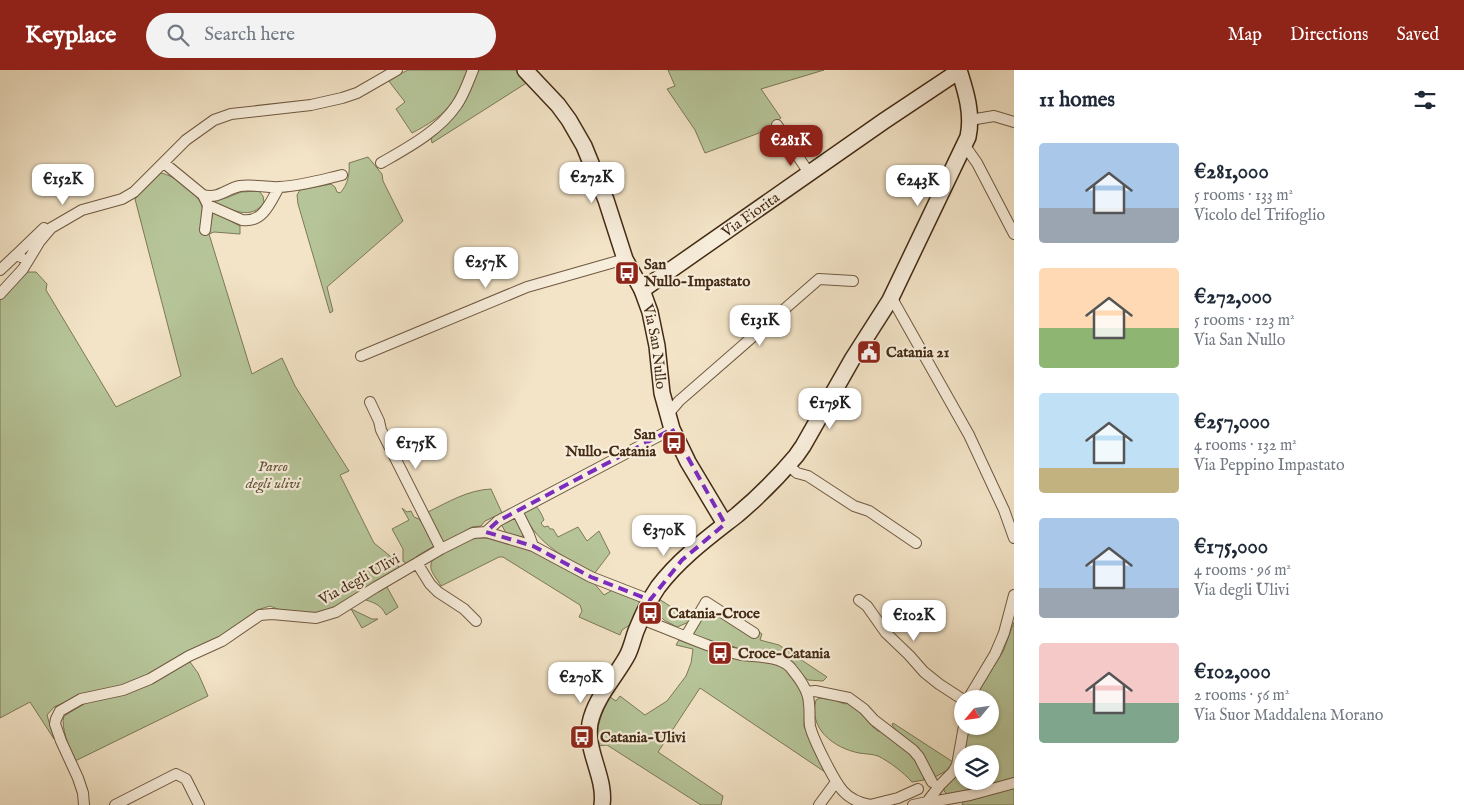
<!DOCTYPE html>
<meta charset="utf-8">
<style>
:root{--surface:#fff;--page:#f2f2f3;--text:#1f2937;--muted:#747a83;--accent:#8f2418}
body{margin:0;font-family:"IM FELL English",serif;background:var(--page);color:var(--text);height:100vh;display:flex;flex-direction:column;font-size:19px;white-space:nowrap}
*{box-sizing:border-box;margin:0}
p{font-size:16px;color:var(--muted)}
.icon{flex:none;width:28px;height:28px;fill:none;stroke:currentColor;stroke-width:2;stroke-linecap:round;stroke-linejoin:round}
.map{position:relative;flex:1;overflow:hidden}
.sheet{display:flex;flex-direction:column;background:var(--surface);width:450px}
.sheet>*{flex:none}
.needle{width:32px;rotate:241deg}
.tools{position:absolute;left:954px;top:620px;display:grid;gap:10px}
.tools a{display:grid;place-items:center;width:45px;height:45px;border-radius:50%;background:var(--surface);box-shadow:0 1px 4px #0004;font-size:25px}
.price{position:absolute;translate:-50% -42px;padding:0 11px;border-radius:10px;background:#fff;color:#222;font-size:16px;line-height:32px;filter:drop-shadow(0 1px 2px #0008)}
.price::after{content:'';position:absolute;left:50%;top:30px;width:15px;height:11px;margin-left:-8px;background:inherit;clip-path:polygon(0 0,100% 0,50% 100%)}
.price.on{background:var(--accent);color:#fff}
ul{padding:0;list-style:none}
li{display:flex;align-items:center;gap:15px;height:125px;padding:0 25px}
li span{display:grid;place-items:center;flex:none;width:140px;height:100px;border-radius:5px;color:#555}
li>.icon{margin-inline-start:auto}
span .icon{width:60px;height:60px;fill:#fffc;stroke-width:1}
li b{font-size:21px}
h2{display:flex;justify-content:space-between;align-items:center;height:60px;padding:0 25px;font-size:21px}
header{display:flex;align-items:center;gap:30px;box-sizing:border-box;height:70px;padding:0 25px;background:var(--accent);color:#fff}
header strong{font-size:24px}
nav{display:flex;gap:28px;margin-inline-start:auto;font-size:18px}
.search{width:350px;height:45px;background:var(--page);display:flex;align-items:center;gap:12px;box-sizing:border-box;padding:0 18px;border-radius:28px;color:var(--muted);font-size:19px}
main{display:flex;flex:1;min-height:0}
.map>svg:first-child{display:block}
.green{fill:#b6c599;stroke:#7d7856}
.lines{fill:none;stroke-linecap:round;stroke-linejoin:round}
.minor-casing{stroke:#705941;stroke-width:12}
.secondary-casing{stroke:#442b14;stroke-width:18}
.minor{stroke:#f7eddb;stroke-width:10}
.secondary{stroke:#f7eddb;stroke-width:15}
.marked{fill:none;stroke:#7b2cbf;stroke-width:4;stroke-dasharray:10 6;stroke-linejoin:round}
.labels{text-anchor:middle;stroke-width:4.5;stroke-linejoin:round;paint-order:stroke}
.street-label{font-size:15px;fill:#442b14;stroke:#f7eddb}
.poi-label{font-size:15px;font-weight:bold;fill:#442b14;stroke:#f7eddb;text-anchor:start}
.park-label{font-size:15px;font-style:italic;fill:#605235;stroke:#f7eddb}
</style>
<header>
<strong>Keyplace</strong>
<div class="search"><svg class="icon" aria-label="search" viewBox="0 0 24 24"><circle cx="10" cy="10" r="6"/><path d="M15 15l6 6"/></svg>Search here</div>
<nav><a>Map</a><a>Directions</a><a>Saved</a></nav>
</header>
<main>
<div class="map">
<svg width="1014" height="735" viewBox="0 0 1014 735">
<rect width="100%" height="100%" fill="#f3e4c7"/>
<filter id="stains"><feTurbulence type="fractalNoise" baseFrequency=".004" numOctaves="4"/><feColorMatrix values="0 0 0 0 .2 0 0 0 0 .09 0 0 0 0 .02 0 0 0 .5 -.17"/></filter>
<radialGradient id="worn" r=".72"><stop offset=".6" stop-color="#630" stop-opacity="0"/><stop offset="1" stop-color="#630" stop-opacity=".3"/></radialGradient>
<!-- green -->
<path class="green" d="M408 0H468C455 34 445 46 412 63L396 39 405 32 388 10Z
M479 0H517L528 12 432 73 431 67 462 37Z
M668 0H824L761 19 781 48 771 55 770 59 705 83 695 60 667 19 675 16Z
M368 87 382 104 383 111 403 151 327 217 333 241 330 243 298 134 297 125 300 120 331 114 335 117 337 122 340 123C348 115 350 103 349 93Z
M161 103C175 106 198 122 202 137 205 145 202 156 202 164L209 163 213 142 240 156V164L214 162 209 164 252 304 282 288 295 316 349 401 340 405 374 473 390 486 399 497V500L342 535 320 544 288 543 270 536 257 540 232 560 132 614 77 627 54 637 47 645 54 669 30 632 0 648V229L27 202H36L47 214 46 220 116 337 181 306 135 129Z
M259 121 263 126 264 132C252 152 229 139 213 131L226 128 241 122Z
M491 419 502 443 485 451 481 456 472 457 444 473 441 471 428 442C448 432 468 420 491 419Z
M534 435C539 438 542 445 544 450L541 453 544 457 548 456 550 459H553L558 467 578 457 587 471 599 461 610 483 594 504C566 488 538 475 524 444L523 441Z
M402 438 407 442 411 441 414 447 419 449 424 456 434 476 417 486 408 495 403 491V479L392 459 409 450Z
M512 449H516L523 463 522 467 506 463 501 454Z
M478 468H487L515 475 542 485 593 512 604 525 614 519 643 533 634 552 622 560 620 565 579 547 582 541 580 535 503 487H499L441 516C438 510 429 501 431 494 432 484 468 469 478 468Z
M387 517 398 537 386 545C381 535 375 533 366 530V527Z
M659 529 687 547 696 542 689 552 677 557 664 550 659 545H657L651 540Z
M708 538 758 561 762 564 760 570 779 575 827 607 823 611 808 610 801 604 745 581 724 573 707 571 693 565 697 555Z
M351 539 372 549H378L362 558Z
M1014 552V708L948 725 944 721V718L962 687V711H990V684H963L968 656H990V629H975L984 610 1003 582Z
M679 570 712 582 779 594 784 597 801 619 805 632 804 656 825 702 700 618 658 682 723 726 721 735H701L607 675 598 676C595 658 602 642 610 627L616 631 620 626 645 645 667 631 686 606 691 593 693 579 676 575Z
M190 592 198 603 208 626 75 691C70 680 60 656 64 646L89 631Z
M820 628 834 630 845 634 848 633 861 641 873 657 878 661 885 663 914 687 923 704 924 710 912 712C903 702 890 692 878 686 873 684 865 684 859 683 834 678 808 659 816 630Z
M893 653 953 692 946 701 935 707 933 705 892 655Z
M1014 718V735H962L963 732Z"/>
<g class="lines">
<defs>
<path id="minor" d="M970 50 994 46 1014 52
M777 55 809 103
M965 76 977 93 1014 164
M164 93 203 125C220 129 225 119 240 116 253 114 267 118 280 117 301 116 321 110 342 105
M381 93C407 78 439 61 456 36 464 25 468 12 473 0
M203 125 208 135 242 150C263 153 270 133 279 117
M205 160 208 135
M16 185 44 158
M0 200 16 185 21 187
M0 224 23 199 40 171 51 158 82 140 122 129 134 122 186 70 214 50 231 44 311 35 342 28 357 23 397 0
M890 230 894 232 969 365 1004 440 1014 468
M361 286 527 217 625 189
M370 332 379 351 381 360 441 479
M668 344 679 331 819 209 853 211
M788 395 797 403 808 406 854 436 869 441 916 473
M517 441 529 465 533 476
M486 462 498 451 672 359
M417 493 430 514 438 522 464 539 476 551
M859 530 867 536 886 563 909 585 924 602 939 614 962 629
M641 549C675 561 707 578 742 585 757 587 779 586 790 597 798 607 809 620 809 634 810 641 809 649 810 656 813 669 834 711 843 721 850 729 860 733 870 735
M686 566 706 532 754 563
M807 622 815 621 849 628 864 639 874 650 913 680 919 687 932 712
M968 629 995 584 1004 563 1014 525
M926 733 970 725 1014 713
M84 735 83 723 78 708 61 671 55 654 56 649 60 641 81 629 123 620 150 609 189 586 222 571 260 545 272 544 316 548 336 542 376 517 441 479 473 463 486 462 533 476 591 507 650 530
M115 735 176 704 186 709 199 735
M819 735 836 712
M870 735 898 728 918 719
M913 735 927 732 940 715 953 702 957 695 964 656"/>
<g id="secondary">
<path id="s1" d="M525 0 558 35 569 50 584 76 606 130 625 189 642 220 650 242 657 276 662 323 672 359 688 392 725 454"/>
<path id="s2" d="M642 220 884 51 959 1"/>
<path d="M602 735C606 707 585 681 590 653 595 628 615 608 627 586 631 579 633 569 636 561 642 546 649 530 658 517 680 488 709 467 737 445 756 429 780 405 796 386L803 376 853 288 890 230 968 67C973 44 966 22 959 0"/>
</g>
</defs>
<!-- minor casing -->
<use href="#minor" class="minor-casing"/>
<!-- secondary casing -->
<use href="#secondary" class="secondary-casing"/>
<!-- minor -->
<use href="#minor" class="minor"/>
<!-- secondary -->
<use href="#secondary" class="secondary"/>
</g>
<!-- marked area -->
<path class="marked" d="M672 359 725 454 682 490 650 530 591 507 533 476 486 462 498 451Z"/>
<!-- icons -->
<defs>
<symbol id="bus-square" viewBox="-11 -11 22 22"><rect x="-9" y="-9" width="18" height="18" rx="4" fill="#8f2418" stroke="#f7eddb"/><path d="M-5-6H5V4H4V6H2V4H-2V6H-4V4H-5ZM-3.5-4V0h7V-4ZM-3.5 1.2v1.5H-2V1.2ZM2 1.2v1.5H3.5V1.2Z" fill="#fff"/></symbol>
<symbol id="civic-square" viewBox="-11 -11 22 22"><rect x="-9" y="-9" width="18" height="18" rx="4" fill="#8f2418" stroke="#f7eddb"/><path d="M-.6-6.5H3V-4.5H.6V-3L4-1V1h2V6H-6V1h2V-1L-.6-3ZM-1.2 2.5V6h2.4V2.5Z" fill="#fff"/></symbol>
</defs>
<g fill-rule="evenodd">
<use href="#bus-square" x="613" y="189" width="28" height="28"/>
<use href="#civic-square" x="855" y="268" width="28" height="28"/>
<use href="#bus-square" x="660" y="359" width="28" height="28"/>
<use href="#bus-square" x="636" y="529" width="28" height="28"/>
<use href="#bus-square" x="706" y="569" width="28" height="28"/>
<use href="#bus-square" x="568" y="653" width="28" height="28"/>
</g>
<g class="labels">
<!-- street labels -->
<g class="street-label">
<text dy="5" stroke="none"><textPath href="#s2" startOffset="132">Via Fiorita</textPath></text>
<text dy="5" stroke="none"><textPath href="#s1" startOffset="311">Via San Nullo</textPath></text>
<text transform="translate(359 509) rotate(-29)" y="5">Via degli Ulivi</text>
</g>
<!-- poi labels -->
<g class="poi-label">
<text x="644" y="199">San<tspan x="644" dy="17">Nullo-Impastato</tspan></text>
<text x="886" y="287">Catania 21</text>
<text x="656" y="369" text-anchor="end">San<tspan x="656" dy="17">Nullo-Catania</tspan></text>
<text x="668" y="548">Catania-Croce</text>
<text x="738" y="588">Croce-Catania</text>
<text x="600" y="672">Catania-Ulivi</text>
</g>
<!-- park labels -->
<g class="park-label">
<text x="273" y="401">Parco<tspan x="273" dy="17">degli ulivi</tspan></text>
</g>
</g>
<rect width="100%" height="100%" filter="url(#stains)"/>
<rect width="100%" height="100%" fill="url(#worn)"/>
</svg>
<div class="tools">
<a><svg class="needle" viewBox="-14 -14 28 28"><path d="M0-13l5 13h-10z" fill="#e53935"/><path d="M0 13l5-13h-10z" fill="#747a83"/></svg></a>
<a><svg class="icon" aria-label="layers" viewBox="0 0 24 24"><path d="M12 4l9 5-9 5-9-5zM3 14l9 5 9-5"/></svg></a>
</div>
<b class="price on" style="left:791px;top:97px">€281K</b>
<b class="price" style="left:592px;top:134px">€272K</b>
<b class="price" style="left:63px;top:136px">€152K</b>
<b class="price" style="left:918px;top:137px">€243K</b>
<b class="price" style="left:486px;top:219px">€257K</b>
<b class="price" style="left:760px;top:277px">€131K</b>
<b class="price" style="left:830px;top:360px">€179K</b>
<b class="price" style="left:416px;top:400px">€175K</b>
<b class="price" style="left:664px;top:487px">€370K</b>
<b class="price" style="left:914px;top:572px">€102K</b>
<b class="price" style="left:581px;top:634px">€270K</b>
</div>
<section class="sheet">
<h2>11 homes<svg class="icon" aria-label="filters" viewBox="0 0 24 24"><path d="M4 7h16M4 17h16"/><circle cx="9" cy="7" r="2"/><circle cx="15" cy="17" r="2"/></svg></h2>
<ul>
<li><span style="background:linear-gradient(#a9c7e8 65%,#9aa5b1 0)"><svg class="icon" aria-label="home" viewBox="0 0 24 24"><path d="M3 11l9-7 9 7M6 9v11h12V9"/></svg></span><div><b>€281,000</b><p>5 rooms · 133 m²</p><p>Vicolo del Trifoglio</p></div></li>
<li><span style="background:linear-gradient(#ffd9b3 60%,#8fb573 0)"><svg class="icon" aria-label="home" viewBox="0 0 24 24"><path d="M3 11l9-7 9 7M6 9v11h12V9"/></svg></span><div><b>€272,000</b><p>5 rooms · 123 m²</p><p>Via San Nullo</p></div></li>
<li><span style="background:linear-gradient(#bfe0f5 75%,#c2b280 0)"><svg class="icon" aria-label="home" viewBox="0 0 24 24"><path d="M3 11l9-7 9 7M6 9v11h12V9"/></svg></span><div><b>€257,000</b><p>4 rooms · 132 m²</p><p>Via Peppino Impastato</p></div></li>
<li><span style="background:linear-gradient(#a9c7e8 70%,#9aa5b1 0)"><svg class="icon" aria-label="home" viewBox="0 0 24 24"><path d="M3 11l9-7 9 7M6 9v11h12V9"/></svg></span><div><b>€175,000</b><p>4 rooms · 96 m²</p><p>Via degli Ulivi</p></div></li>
<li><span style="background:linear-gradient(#f6c9c9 60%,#7fa58c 0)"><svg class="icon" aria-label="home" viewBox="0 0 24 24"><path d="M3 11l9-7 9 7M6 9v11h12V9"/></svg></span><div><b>€102,000</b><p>2 rooms · 56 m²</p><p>Via Suor Maddalena Morano</p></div></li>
</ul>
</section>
</main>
